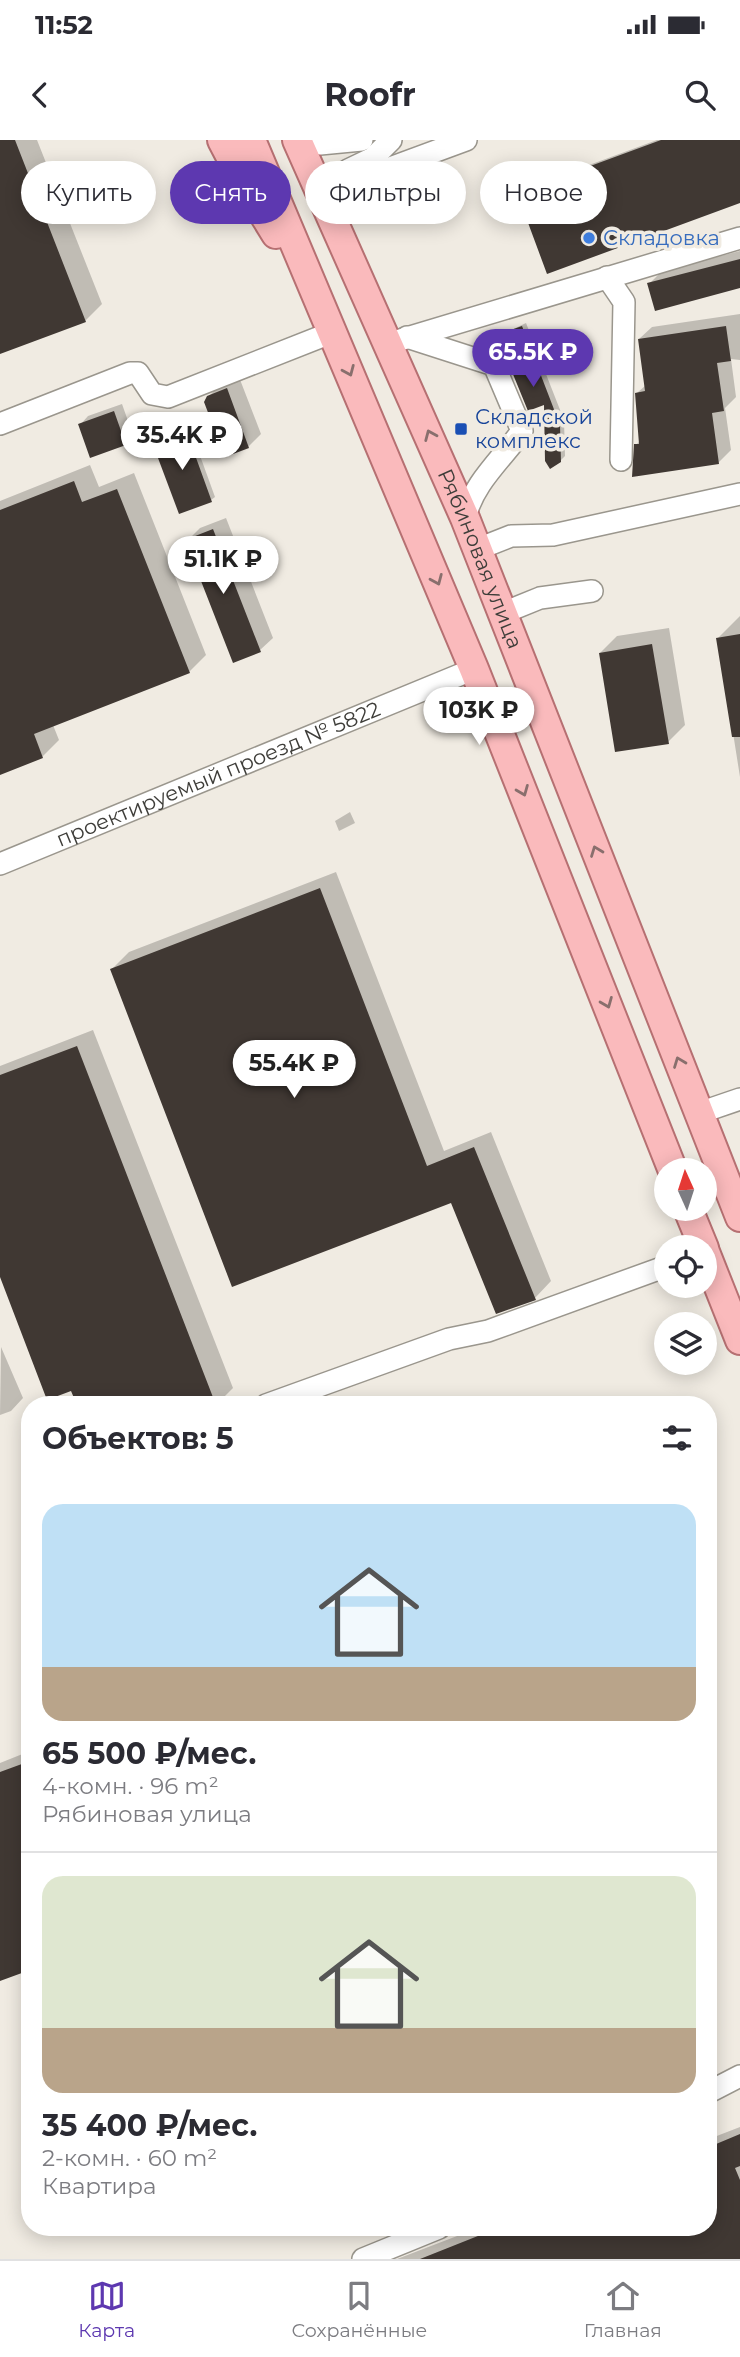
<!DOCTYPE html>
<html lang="ru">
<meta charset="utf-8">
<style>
:root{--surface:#fff;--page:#f2f2f3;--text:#2b2b33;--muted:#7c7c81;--line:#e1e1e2;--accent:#5d38b0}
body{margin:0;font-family:Montserrat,sans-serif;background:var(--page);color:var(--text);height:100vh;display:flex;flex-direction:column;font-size:26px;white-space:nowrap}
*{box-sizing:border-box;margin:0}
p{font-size:23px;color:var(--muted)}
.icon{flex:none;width:38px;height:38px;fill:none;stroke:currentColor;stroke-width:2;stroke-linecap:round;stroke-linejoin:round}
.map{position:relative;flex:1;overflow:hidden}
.details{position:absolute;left:21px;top:1256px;width:696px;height:840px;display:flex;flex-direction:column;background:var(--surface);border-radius:28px;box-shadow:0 4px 18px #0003}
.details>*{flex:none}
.top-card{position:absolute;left:21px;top:21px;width:698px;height:63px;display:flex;gap:14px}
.needle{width:46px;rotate:357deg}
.tools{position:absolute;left:654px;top:1018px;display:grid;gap:14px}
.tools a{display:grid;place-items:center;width:63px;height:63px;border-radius:50%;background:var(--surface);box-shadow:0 4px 18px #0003;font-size:35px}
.price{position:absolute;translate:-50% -60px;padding:0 16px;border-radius:24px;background:#fff;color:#222;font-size:23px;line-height:46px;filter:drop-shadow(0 2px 4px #0008)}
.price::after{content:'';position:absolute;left:50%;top:42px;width:21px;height:16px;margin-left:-10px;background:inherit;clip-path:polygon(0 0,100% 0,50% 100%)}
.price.current{background:var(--accent);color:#fff}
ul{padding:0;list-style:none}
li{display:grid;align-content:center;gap:14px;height:371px;padding:0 21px}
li+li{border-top:2px solid var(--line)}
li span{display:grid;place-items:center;height:217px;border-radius:21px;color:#555}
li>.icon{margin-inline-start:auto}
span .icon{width:126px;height:126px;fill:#fffc;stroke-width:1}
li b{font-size:30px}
h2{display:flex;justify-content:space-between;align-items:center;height:84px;padding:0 21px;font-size:30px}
.chip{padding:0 24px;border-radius:32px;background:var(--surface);box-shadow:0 4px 18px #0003;font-size:24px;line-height:63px}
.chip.current{background:var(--accent);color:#fff}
.status{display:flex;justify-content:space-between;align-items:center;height:49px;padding:0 35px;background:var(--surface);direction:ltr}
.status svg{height:19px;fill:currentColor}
header{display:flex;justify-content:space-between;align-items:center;height:91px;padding:0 21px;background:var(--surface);font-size:32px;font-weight:700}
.menu{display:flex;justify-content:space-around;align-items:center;height:98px;border-top:2px solid var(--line);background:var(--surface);font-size:19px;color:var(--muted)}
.menu a{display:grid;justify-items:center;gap:4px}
.menu .current{color:var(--accent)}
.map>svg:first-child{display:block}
.shadow{fill:#0003}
.building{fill:#403833}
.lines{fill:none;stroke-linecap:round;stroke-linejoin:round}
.minor-casing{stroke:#9a968d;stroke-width:24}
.major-casing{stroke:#b67072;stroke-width:32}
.minor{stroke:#fff;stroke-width:21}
.major{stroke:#fababc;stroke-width:28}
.oneway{stroke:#896f6d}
.shop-dot{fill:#3f7fe0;stroke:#f0ebe2;stroke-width:2.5}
.transit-dot{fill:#1a4fb4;stroke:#f0ebe2;stroke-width:2.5}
.labels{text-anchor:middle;stroke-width:7;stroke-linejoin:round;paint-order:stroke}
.shop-label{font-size:21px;fill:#366cbe;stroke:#f0ebe2;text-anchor:start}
.transit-label{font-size:21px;fill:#164399;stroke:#f0ebe2;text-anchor:start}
.street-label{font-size:21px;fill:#3e3d39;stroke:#f0ebe2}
</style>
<div class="status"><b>11:52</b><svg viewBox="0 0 49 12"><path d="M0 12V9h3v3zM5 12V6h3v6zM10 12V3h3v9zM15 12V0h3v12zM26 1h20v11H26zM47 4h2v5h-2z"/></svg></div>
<header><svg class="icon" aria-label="back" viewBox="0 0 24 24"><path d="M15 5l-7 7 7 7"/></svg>Roofr<svg class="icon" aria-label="search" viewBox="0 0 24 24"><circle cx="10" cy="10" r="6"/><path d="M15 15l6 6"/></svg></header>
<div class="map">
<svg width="740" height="2119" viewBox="0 0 740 2119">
<rect width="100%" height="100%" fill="#f0ebe2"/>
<!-- shadow -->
<path class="shadow" d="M0 0H37L102 164 85 181 0 213Z
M657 0H740V61L520 54 524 49Z
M740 111V147L649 144 662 131Z
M740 174V220L731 219 736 257 725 268 731 310 718 323 636 305 640 301 637 253 646 245 639 199 652 187Z
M526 183 564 280 565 316 560 321 546 263 499 196Z
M239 237 261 294 248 307 208 257 221 244Z
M122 264 133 295 125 303 80 285 88 276Z
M190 288 215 357 211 360 154 303Z
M90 325 99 347 134 333 206 515 189 532 53 585 59 600 42 617 0 633V361Z
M226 378 273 498 260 510 187 401 200 388Z
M740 476V637L718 498Z
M669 488 685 585 668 602 600 513 617 496Z
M350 672 355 683 339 691 335 681Z
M336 732 444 1011 491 992 551 1141 535 1158 452 1060 112 829 129 812Z
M93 890 233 1248 216 1265H79L72 1249 0 1132V926Z
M1 1207 23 1258 11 1271 0 1275Z
M30 1611V1828L0 1839V1623Z
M740 1987V2119H397L478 2088H709V1999Z"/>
<!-- building -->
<path class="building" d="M0 0H15L86 182 0 214Z
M661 0H740V63L547 134 517 53Z
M740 119V148L655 171 647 143Z
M522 186 560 285 561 322 550 329 545 321 544 265 528 271 497 195Z
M726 186 731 221 717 223 724 271 712 273 719 324 632 337 634 304H639L635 253 645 251 638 199Z
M227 248 249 308 225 317 204 262 207 256Z
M114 271 126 305 90 318 78 284Z
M186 290 212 362 179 374 152 302Z
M74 341 82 362 117 349 190 533 34 594 43 618 0 635V370Z
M213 389 261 512 233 523 185 400Z
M740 494V597H732L716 498Z
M652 504 669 604 615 612 599 513Z
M320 748 427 1026 474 1007 536 1160 496 1174 451 1063 232 1147 110 829Z
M77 906 216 1265H77L71 1251 47 1260 0 1137V935Z
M30 1621V1830L0 1841V1632Z
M740 1994V2026L735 2028 740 2040V2119H420L498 2088H709V2007Z"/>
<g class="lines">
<defs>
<g id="minor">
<path d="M320 4 362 0"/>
<path d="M348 30 373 18 391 0"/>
<path d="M333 49 466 0"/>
<path d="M607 137 624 162 621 320"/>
<path d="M407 197 494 225 522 291C502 319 473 343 465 378"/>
<path d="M390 203 740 98"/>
<path d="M0 284 130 233H138L152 254 168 257 333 192"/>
<path d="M478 409 511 396 553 395 740 354"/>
<path d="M503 473 540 458 592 451"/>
<path id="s1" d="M0 724 474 529"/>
<path d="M699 973 740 959"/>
<path d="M266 1265 449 1199 488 1191 667 1126"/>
<path d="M709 1952 740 1936"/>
<path d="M363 2119 439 2088"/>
</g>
<g id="major">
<path d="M222 0 245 44 276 94"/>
<path d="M251 0 474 529 673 1031"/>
<path id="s2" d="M297 0 465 378 740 1077"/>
<path d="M688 1069 704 1108"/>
<path d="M705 1112 740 1200"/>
</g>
</defs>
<!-- minor casing -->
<use href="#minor" class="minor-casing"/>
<!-- major casing -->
<use href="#major" class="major-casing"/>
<!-- minor -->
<use href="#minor" class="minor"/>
<!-- major -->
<use href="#major" class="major"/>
</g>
<!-- one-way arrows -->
<defs><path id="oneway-chevron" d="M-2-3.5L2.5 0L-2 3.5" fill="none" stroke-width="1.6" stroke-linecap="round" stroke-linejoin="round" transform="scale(1.75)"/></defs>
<g class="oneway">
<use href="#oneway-chevron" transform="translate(349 231) rotate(67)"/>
<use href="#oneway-chevron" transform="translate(430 295) rotate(-113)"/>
<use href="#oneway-chevron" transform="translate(437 440) rotate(67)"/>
<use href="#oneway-chevron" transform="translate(523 651) rotate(68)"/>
<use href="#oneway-chevron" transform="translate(596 711) rotate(-111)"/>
<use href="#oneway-chevron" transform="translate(607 863) rotate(68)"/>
<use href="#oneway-chevron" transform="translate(679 922) rotate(-111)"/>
</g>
<!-- markers -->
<circle class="shop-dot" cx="589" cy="98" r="7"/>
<rect class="transit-dot" x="454" y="282" width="14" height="14" rx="3.5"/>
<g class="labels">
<!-- shop labels -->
<g class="shop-label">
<text x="603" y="105">Складовка</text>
</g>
<!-- transit labels -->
<g class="transit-label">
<text x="475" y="284">Складской<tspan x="475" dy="24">комплекс</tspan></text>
</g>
<!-- street labels -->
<g class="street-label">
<text dy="7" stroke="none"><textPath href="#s2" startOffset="457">Рябиновая улица</textPath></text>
<text dy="7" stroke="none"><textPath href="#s1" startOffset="236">проектируемый проезд № 5822</textPath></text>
</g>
</g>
</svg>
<div class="tools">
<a><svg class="needle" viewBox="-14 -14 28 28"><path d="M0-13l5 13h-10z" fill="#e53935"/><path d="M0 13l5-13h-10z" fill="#7c7c81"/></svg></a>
<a><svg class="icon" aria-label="locate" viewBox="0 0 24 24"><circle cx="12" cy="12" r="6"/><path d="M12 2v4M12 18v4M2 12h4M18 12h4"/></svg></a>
<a><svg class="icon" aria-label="layers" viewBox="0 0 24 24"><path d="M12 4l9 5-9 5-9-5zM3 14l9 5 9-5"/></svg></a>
</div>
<b class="price current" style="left:533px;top:249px">65.5K ₽</b>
<b class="price" style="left:182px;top:332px">35.4K ₽</b>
<b class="price" style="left:223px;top:456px">51.1K ₽</b>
<b class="price" style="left:479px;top:607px">103K ₽</b>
<b class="price" style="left:294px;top:960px">55.4K ₽</b>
<div class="top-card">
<a class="chip">Купить</a>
<a class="chip current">Снять</a>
<a class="chip">Фильтры</a>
<a class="chip">Новое</a>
</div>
<section class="details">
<h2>Объектов: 5<svg class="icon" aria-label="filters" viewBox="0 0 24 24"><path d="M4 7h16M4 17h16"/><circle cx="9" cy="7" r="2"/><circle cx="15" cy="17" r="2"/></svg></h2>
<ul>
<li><span style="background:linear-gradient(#bfe0f5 75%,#b9a48a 0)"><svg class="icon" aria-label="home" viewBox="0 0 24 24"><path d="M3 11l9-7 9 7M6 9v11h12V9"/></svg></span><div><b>65 500 ₽/мес.</b><p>4-комн. · 96 m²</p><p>Рябиновая улица</p></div></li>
<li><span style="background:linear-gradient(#dfe7d0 70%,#b9a48a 0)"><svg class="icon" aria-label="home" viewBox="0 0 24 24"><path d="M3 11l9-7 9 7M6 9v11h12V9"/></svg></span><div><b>35 400 ₽/мес.</b><p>2-комн. · 60 m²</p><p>Квартира</p></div></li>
</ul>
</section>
</div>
<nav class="menu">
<a class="current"><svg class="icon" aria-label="map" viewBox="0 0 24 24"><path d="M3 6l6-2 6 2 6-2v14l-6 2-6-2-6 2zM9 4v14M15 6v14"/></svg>Карта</a>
<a><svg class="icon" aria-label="saved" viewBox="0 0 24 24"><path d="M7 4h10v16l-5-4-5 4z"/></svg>Сохранённые</a>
<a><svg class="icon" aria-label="home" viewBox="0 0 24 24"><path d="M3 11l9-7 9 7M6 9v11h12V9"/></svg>Главная</a>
</nav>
